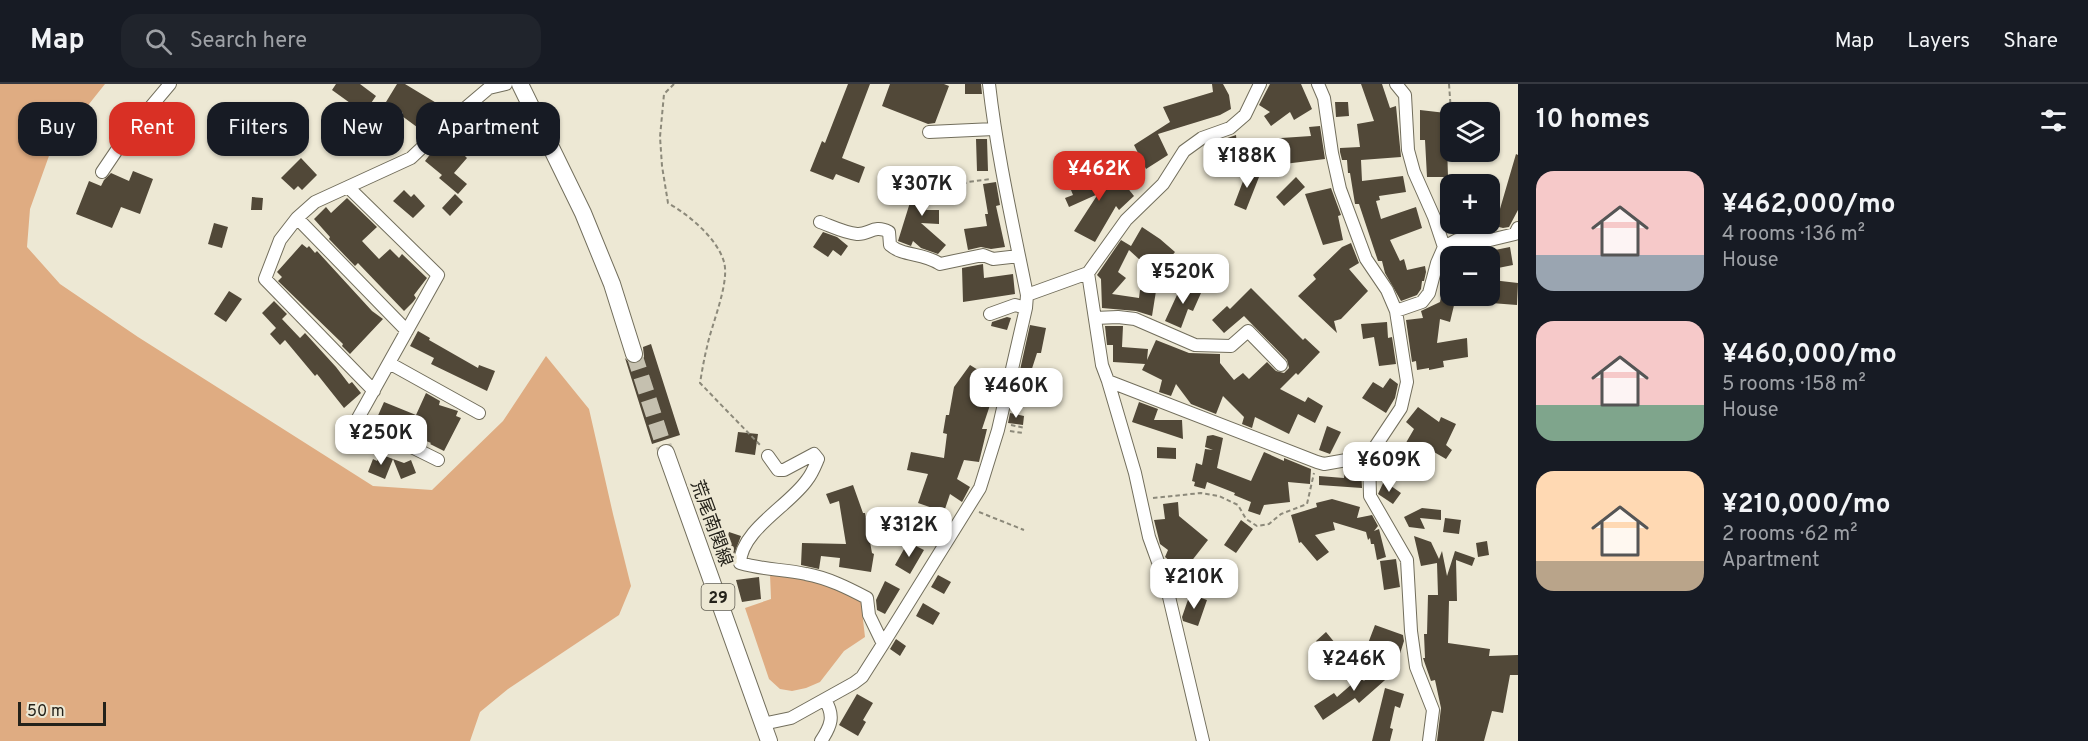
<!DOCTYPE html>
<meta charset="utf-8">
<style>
:root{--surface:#171b24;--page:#20242c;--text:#f1f3f6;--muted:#9ea1a6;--line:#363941;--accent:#d93025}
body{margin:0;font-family:Overpass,"Noto Sans JP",sans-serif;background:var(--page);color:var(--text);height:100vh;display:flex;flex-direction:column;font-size:22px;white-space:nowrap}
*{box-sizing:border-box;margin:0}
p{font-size:20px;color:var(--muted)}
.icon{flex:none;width:33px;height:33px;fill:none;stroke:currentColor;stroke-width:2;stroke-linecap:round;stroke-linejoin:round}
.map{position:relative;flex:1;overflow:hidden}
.details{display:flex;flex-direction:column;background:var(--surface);width:570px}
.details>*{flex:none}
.banner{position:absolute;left:18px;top:18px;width:570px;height:54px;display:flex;gap:12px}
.fabs{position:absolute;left:1440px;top:18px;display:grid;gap:12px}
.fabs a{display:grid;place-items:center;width:60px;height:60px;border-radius:12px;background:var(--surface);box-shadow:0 2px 4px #0004;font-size:30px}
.scale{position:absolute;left:18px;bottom:15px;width:88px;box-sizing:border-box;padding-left:6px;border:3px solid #24221a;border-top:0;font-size:16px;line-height:21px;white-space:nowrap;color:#24221a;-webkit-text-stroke:4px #ede8d4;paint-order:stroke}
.price{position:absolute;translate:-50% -51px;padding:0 14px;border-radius:12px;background:#fff;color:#222;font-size:20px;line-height:39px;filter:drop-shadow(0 2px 3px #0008)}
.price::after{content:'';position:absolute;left:50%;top:36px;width:18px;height:14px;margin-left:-9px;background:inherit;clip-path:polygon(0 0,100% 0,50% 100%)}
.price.on{background:var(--accent);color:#fff}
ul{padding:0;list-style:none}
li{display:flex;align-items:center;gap:18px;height:150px;padding:0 18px}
li span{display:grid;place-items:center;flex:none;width:168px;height:120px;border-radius:18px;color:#555}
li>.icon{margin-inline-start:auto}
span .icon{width:72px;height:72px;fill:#fffc;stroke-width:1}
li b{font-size:26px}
h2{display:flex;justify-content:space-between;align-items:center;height:72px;padding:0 18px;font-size:26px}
.tag{padding:0 21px;border-radius:18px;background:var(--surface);box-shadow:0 2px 4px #0004;font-size:21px;line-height:54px}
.tag.on{background:var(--accent);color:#fff}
header{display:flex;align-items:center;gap:36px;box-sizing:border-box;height:84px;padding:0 30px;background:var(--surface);border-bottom:2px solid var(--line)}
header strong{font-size:28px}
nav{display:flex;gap:33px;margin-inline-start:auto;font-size:21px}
.search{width:420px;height:54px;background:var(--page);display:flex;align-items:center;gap:15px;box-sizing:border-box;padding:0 21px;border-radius:18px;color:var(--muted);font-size:22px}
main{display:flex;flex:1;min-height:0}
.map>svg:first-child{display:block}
.green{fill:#dfac82}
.building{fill:#514838}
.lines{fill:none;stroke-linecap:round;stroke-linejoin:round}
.major-tunnel{stroke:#c5c0af;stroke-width:16;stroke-dasharray:16 8;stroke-linecap:butt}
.minor-casing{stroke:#726e5c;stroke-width:14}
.major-casing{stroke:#726e5c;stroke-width:18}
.path{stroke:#8c897a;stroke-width:2;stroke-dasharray:4.5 3;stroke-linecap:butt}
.minor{stroke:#fff;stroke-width:12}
.major{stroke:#fff;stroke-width:16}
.labels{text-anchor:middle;stroke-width:6;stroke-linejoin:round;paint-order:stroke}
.shield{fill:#ede8d4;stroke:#605d52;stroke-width:1.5}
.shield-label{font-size:16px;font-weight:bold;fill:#24221a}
.street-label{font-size:18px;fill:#24221a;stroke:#ede8d4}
</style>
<header>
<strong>Map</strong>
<div class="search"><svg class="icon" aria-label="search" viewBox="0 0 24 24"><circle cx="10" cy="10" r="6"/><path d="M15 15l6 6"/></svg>Search here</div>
<nav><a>Map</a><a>Layers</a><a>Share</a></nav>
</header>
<main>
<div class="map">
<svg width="1518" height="657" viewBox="0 0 1518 657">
<rect width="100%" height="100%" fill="#ede8d4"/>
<!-- green -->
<path class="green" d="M0 0H105L50 69 30 125 27 163 60 200 138 253 373 402 432 406 503 337 546 272 589 325 613 430 631 502 619 531 508 605 480 628 470 657H0Z
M770 490 833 500 861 518 865 553 844 567 820 598 806 604 792 607 780 605 769 595 745 524 771 515Z"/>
<!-- building -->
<path class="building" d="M336 0H360L376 12 364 29 332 6Z
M397 0H405L443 23 437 32 432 31 421 46 402 32 403 29 386 18Z
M848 0H870L842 74 865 83 859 99 836 90 833 96 810 87 822 57 825 59Z
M890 0H944L949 2 935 39 928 40 882 22Z
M965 0H981L982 10H965Z
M1212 0H1223L1229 11 1231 25 1220 31 1158 50 1168 71 1146 85 1134 61 1170 38 1163 23 1213 8Z
M1270 0H1301L1312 25 1294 36 1290 28 1271 42 1264 32 1270 28 1259 21Z
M1361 0H1382L1390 24 1396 22 1401 73 1361 76 1362 97 1403 92 1406 108 1379 112 1380 116 1376 117 1381 135 1416 123 1422 144 1390 156 1400 177 1404 175 1407 186 1425 182 1426 188 1424 197H1422L1421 205 1417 211 1401 217 1385 189 1382 177H1378L1359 120H1355L1350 89H1348L1347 76H1342L1340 68V64L1360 63 1357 40 1374 37Z
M1335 18H1348L1349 32 1336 33Z
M1420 26 1446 29 1448 93H1427L1425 56H1420Z
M461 38 471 44 464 71 467 74 454 89 467 100 458 110 439 94 442 91 425 77 438 60 447 67 453 45Z
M1320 42 1325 75 1284 80 1283 68 1267 80 1256 61 1265 55 1311 52 1309 43Z
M1236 51 1237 61 1208 70 1207 61Z
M976 55H987L988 87H977Z
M1516 70 1518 71V126L1509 143 1503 144 1495 142Z
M301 74 317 91 302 106 298 102 294 106 281 94Z
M1248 84 1261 88 1246 126 1234 121Z
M1106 85 1120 99 1122 97 1134 112 1119 126 1116 122 1095 158 1074 147 1098 110 1069 123 1065 114 1073 111 1069 101 1098 92Z
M133 87 153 95 140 130 121 123 112 144 76 130 89 97 101 102 104 96 111 89 129 97Z
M920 88 937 95 926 126H939V140L921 139 946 161 938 170 921 164 913 157 911 162 898 157 912 112 910 111Z
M1296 93 1305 103 1284 122 1276 113Z
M996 98 1000 121 996 122 1005 163 991 165 981 163 968 166 964 145 987 142 985 130H988L983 100Z
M1331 104 1341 131 1338 132 1343 156 1323 161 1305 110Z
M404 106 411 113 414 110 425 122 413 134 393 117Z
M455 110 463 118 450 132 442 124Z
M252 113 263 114 262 126H251Z
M347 114 377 143 362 157 379 175 390 165 399 174 402 170 427 194 414 211 416 214 413 218 404 227 358 179 355 182 329 155 330 153 314 135 326 123 331 129Z
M214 139 228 143 222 164 208 160Z
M1456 140H1475L1473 148H1456Z
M1142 143 1160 155 1175 168 1156 191 1143 179 1144 171 1140 176 1129 166 1118 188 1126 194 1112 210 1139 214 1140 206 1156 207 1152 232 1136 227 1102 224 1101 195 1097 191 1121 156 1131 162Z
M823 148 837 153 848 162 841 172 833 166 828 173 813 163Z
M1351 159 1359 179 1349 185 1368 207 1341 235 1334 237 1337 249 1298 212 1316 195 1313 191 1342 163Z
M302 160 307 164 309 162 315 169 317 167 372 227 383 235 350 270 342 262 343 260 278 197 282 193 277 188Z
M1510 163 1513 181 1493 185 1490 167Z
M1459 164H1470L1468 172H1451L1452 168Z
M983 180 984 194 1013 190 1015 210 963 218 962 184Z
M1492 196 1518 199 1517 221 1491 219Z
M1182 200 1201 209 1193 227 1188 225 1181 244 1165 237Z
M1251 204 1303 256 1305 254 1320 268 1298 291 1296 289 1280 305 1305 318 1308 313 1323 322 1315 339 1298 330 1289 350 1255 333 1252 344 1242 340 1244 333 1223 312 1216 330 1191 320 1176 300 1171 312 1159 308 1162 296 1142 286 1145 280 1113 278V261H1107L1105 242H1123L1122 263 1148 265 1147 276 1156 256 1189 269 1220 270V279L1234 296 1243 289 1249 295 1267 278 1276 287 1284 289 1289 284 1287 276 1244 232 1224 249 1212 236 1227 222 1230 225Z
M229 207 242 215 226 238 214 230Z
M1442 208 1456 213 1450 238 1440 235 1437 259 1467 254 1468 273 1443 277 1444 283 1429 286V284L1417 286 1416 277 1412 278 1406 236 1423 234 1421 227 1440 218Z
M274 217 287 230 282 235 300 254 305 249 336 283 349 300 352 298 361 309 344 324 317 290 315 292 285 256 280 261 270 250 276 244 262 229Z
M1007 233 1011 234 1007 246 991 242 992 238Z
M1387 238 1388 254 1392 253 1396 280 1379 282 1374 253 1363 255 1361 240Z
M1030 241 1046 244 1041 269H1037L1028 297 1027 306 1030 307 1028 316 1014 313Z
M418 247 430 254 429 256 478 284 479 281 495 287 487 307 431 280 434 274 410 262Z
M651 260 680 351 652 360 625 274 631 280H638L644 273 643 263Z
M970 281 983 289 981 292 1001 297 996 319 991 318 982 345H987L979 378 964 376 957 395 970 403 962 418 950 410 944 428 918 419 928 390 907 386 911 368 944 374 947 350 943 349 946 331H949L954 303Z
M1390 294 1398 300 1395 314 1386 329 1362 314 1373 298 1383 304Z
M426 309 440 317 439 321 458 327 456 332 461 334 444 367 430 360 431 359 376 336 384 318 416 331Z
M1139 318 1158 325 1154 336H1182L1183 355 1132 338Z
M1418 323 1439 338 1441 333 1456 340 1446 361 1452 366 1446 375 1422 361 1413 378 1400 369 1414 345 1406 338Z
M1010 329 1024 332 1023 341 1008 339Z
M1327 342 1341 348 1330 370 1319 366Z
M738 348 758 350 755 371 735 368Z
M1213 351 1223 354 1217 384 1251 397 1264 368 1284 377V374L1311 385 1310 400 1288 398 1290 418 1264 421 1260 431 1248 427 1251 418 1234 411 1235 409 1207 398 1205 405 1194 402 1195 398 1192 397 1196 379 1202 381 1205 365 1213 366 1205 363 1207 352Z
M1157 363 1176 364V375L1157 374Z
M1384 364 1397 370 1388 387 1377 382V374Z
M380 370 393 375 385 395 368 388 373 375 377 377Z
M393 375 404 379 411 376 416 389 401 395Z
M1361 382 1362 404 1319 401V392L1344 394 1345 385Z
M1384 397 1401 409 1393 420 1378 410Z
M853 401 863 429H865L872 469 874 470 871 488 839 483 840 474 821 472 819 485 801 481 802 459 846 460 839 417 830 420 826 410Z
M1332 415 1360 423 1357 434 1372 431 1378 442 1374 447 1379 445 1386 473 1377 476 1374 460H1371L1370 454 1368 456 1366 448 1333 438 1335 446 1315 451 1329 468 1317 477 1301 458 1299 459 1291 431 1317 423 1316 419Z
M1178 418 1179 432 1208 456 1183 488 1165 473 1168 466 1160 460 1154 436 1165 435 1163 420Z
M1422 424 1441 426V436L1420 434 1425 445 1409 443 1404 433Z
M1445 434 1461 436 1459 450 1443 448Z
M1241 436 1253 445 1236 469 1224 461Z
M729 448 741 452 733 473 722 470Z
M1414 452 1431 458 1439 475 1442 467 1447 492 1455 467 1475 474 1472 482 1456 476 1457 517H1449L1448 559 1490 565 1489 572 1518 571V591H1510L1503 629 1492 627 1484 657H1437L1441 624 1435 596 1431 597 1423 574H1425L1424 550H1427L1428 511H1438L1437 479 1421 482Z
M1487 457 1489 471 1478 473 1476 459Z
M908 458 924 466 910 490 895 481Z
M1396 475 1400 503 1384 506 1380 477Z
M938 491 951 498 944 510 931 503Z
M759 493 761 515 742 518 736 496Z
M885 497 900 505 885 530 877 526 876 516Z
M1190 510 1207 516 1198 542 1183 537 1182 533Z
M923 519 940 529 933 541 916 532Z
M1375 541 1403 551 1404 557 1398 576 1385 572 1387 570 1367 562Z
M1326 548 1340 565 1330 574 1316 557Z
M896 555 906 562 900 572 890 565Z
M1332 575 1340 585 1327 596 1318 586Z
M1379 579 1393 589 1359 619 1355 614 1323 636 1314 622 1334 609 1337 613 1360 593 1364 597Z
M1385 604 1404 610 1400 624 1395 622 1390 644 1393 645 1390 657H1372Z
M857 610 873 619 863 636 866 638 858 652 839 641Z"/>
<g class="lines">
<!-- major-tunnel -->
<path class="major-tunnel" d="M634 270 666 369"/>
<defs>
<path id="minor" d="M1318 0 1324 14 1332 69 1340 105 1366 175 1387 206 1396 227 1407 298 1401 324 1369 372 1370 412 1407 476 1411 547 1416 583 1433 626 1429 657
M1396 0 1405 11 1408 66 1414 88 1434 133 1444 163
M929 48 994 45
M102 88 127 51 170 0
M348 103 438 191 357 336 438 376
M297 134 407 247
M820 138C831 142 845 149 857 150 869 151 874 140 889 148L890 161C904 173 922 168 940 180L983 171 993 175 1019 172
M1088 189 1102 281 1108 297 1135 389 1149 453 1166 500 1203 657
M1027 211 1088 189 1126 136 1163 100 1184 67 1202 54 1230 44 1245 31 1260 0
M1396 227 1422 218 1429 209 1437 179 1444 163 1457 156H1490L1515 150 1518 144
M990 230 1015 221 1026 224
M1095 234 1118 233 1135 235 1195 261 1231 262 1248 247 1281 281
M389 279 479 329
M1108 297 1317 378 1324 380 1369 372
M374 307 265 195 280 156 297 134 315 118 411 74 450 37 489 4 506 0
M768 372 778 386H784L814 370 818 375C815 382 812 390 807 396 790 421 741 446 740 479 764 486 782 485 806 490 828 494 848 504 867 514L869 531 883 560
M763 640 791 634 854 599 862 593 883 560 980 404 998 346 1026 224 1027 211C1013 141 997 71 989 0
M821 657C831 642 835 632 825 616"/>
<path id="major" d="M520 0 583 129 612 200 634 270
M666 369 769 657"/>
</defs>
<!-- minor casing -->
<use href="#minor" class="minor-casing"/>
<!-- major casing -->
<use href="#major" class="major-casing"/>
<!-- path -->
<path class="path" d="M674 0 664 10 660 53 662 82 668 119C689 131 717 154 724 178 730 199 711 242 707 263 704 275 702 287 700 299L761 362
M1449 0 1451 28
M1450 60V44
M949 107 968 98 991 95
M1011 341 1025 344
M1010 347 1023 349
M1153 414 1201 409 1219 412 1238 421 1246 435 1257 442 1269 440 1281 430 1307 420 1314 389
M979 428 1024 446"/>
<!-- minor -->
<use href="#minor" class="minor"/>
<!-- major -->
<use href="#major" class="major"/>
</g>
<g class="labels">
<!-- shield labels -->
<rect class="shield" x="701.5" y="500" width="33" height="26" rx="4.5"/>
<g class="shield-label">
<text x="718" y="519">29</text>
</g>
<!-- street labels -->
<g class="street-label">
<text transform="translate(712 439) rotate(70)" y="6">荒尾南関線</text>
</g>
</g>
</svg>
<div class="fabs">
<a><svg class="icon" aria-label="layers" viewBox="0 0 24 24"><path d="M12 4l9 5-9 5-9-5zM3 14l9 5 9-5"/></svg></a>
<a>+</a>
<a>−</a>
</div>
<div class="scale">50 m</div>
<b class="price" style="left:1247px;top:105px">¥188K</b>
<b class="price on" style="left:1099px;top:118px">¥462K</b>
<b class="price" style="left:922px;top:133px">¥307K</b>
<b class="price" style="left:1183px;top:221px">¥520K</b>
<b class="price" style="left:1016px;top:335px">¥460K</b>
<b class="price" style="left:381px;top:382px">¥250K</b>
<b class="price" style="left:1389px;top:409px">¥609K</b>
<b class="price" style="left:909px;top:474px">¥312K</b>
<b class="price" style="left:1194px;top:526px">¥210K</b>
<b class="price" style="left:1354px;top:608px">¥246K</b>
<div class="banner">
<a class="tag">Buy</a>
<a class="tag on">Rent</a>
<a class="tag">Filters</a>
<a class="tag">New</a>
<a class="tag">Apartment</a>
</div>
</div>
<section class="details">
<h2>10 homes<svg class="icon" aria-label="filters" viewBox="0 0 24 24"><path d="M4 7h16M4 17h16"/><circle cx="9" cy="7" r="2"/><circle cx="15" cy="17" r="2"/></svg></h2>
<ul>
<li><span style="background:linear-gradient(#f6c9c9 70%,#9aa5b1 0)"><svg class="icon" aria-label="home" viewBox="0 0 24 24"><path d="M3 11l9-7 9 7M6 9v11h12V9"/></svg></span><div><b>¥462,000/mo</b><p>4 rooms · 136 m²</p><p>House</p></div></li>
<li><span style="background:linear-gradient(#f6c9c9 70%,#7fa58c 0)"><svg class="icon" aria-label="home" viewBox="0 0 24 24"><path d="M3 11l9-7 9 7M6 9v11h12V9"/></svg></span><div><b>¥460,000/mo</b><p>5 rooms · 158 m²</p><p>House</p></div></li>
<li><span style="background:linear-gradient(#ffd9b3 75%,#b9a48a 0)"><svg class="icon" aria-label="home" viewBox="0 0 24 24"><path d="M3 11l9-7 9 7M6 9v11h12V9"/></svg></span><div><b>¥210,000/mo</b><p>2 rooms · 62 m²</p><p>Apartment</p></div></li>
</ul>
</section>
</main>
